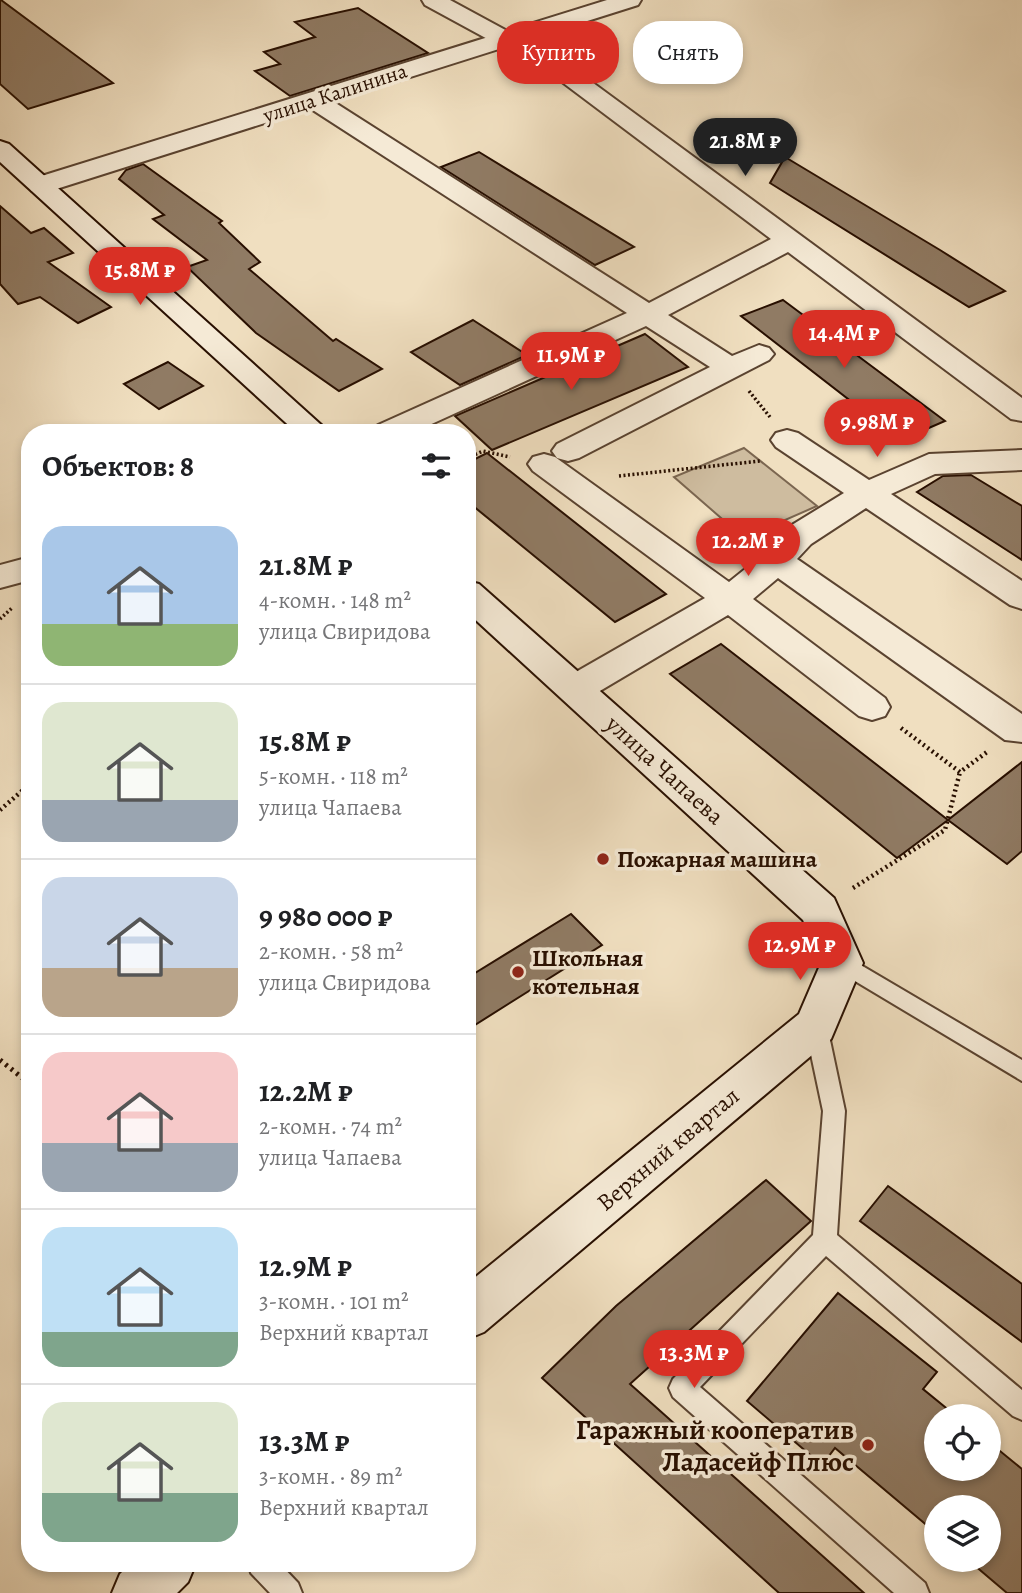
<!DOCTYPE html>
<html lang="ru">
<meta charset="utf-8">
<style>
:root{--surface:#fff;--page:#f6f6f6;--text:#202124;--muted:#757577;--line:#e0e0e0;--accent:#d93025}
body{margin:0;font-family:Alegreya,serif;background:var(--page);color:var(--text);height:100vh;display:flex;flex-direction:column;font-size:26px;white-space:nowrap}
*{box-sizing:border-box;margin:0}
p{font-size:23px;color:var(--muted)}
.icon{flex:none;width:38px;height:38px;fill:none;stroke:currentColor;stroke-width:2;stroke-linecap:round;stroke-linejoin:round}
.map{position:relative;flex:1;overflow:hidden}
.drawer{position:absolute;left:21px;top:424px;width:455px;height:1148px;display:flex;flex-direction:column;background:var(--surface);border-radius:28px;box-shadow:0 4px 10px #0003}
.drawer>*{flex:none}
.top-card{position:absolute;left:497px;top:21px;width:420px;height:63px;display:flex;gap:14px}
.buttons{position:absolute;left:924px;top:1404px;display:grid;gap:14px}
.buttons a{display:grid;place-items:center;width:77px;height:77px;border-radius:50%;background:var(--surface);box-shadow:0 4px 10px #0003;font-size:35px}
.price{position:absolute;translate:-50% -60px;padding:0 16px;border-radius:24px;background:var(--accent);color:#fff;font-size:23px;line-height:46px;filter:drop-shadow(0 2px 4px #0008)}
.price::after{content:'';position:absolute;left:50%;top:42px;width:21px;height:16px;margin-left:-10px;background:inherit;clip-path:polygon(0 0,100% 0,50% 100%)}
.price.active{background:#222;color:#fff}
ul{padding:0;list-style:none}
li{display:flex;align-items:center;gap:21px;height:175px;padding:0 21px}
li+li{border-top:2px solid var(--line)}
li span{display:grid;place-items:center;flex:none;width:196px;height:140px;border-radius:21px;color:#555}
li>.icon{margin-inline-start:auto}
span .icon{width:84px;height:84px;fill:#fffc;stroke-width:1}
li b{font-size:30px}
h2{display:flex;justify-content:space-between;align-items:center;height:84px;padding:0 21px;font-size:30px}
.chip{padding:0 24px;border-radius:28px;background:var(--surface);box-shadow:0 4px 10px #0003;font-size:24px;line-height:63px}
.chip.active{background:var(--accent);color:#fff}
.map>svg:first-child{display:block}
.green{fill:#cebc9f;stroke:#7b6650;stroke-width:2}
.building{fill:#907b64;stroke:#280f00;stroke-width:2}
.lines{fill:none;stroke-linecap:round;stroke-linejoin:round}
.service-casing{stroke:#5a4330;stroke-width:4}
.minor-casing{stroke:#5a4330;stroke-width:4}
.tertiary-casing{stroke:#5a4330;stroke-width:4}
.secondary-casing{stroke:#280f00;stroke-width:4}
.path-far2{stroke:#280f00;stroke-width:3.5;stroke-dasharray:2 2.5;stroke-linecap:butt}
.path-far1{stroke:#280f00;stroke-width:4.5;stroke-dasharray:2 3.5;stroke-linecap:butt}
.path{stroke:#280f00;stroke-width:5;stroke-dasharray:2.5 4.5;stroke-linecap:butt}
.service{fill:#f5ead6;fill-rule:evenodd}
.minor{fill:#f5ead6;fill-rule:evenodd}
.tertiary{fill:#f5ead6;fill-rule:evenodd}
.secondary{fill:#f5ead6;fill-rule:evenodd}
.poi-dot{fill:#8f2418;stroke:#f5ead6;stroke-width:2.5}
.labels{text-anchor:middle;stroke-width:7;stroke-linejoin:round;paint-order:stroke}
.far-street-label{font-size:21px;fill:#280f00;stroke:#f5ead6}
.street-label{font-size:24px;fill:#280f00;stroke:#f5ead6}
.poi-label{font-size:24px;font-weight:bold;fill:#280f00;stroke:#f5ead6;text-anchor:start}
.near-poi-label{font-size:28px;font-weight:bold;fill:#280f00;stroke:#f5ead6;text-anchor:end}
</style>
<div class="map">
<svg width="1022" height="1593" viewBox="0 0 1022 1593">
<rect width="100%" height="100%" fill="#f0dfc0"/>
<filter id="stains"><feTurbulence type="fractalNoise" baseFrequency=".00286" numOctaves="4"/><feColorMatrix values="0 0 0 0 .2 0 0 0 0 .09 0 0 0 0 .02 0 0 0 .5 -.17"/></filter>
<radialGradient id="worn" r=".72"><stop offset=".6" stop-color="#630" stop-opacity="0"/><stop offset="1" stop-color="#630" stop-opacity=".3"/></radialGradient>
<!-- green -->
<path class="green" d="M744 448 817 506 744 538 674 477Z"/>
<!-- building -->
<path class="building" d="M0 0H1L113 83 28 109 0 84Z
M358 8 428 53 290 96 255 71 280 64 264 52 315 37 295 22Z
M479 152 634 247 595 265 441 167Z
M785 157 940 250 1005 291 969 307 770 183Z
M143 164 222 221 219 223 260 262 249 269 333 341 336 339 382 369 339 391 256 333 187 267 207 260 153 219 164 215 119 179 126 170Z
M0 206 31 233 44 228 73 253 48 262 111 307 78 323 40 297 18 304 0 284Z
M783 300 945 421 901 440 741 316Z
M473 320 527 355 460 385 411 352Z
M645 334 688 367 492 450 455 416Z
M168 362 203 386 159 409 124 384Z
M487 453 634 569 666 594 615 622 467 501V463Z
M971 475 1022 506V560L917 492 943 476Z
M721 644 948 820 897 858 670 674Z
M1022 762V851L1007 864 948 820Z
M571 914 602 945 467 1030V978Z
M766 1180 811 1221 630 1384 864 1593H779L542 1378 616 1306Z
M888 1186 1022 1284V1342L860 1221Z
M838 1293 937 1372 923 1389 956 1416H936V1468H989V1442L1022 1469V1593H1007L967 1559H989V1507H936V1533L835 1448 822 1465 747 1401Z"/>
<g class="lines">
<defs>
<path id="service" d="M842 954 1022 1060V1081L835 969 832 963 835 957Z
M816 1017 824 1020 827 1026 845 1111 837 1235 1022 1390V1420L1013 1416 826 1256 700 1387 925 1583 929 1593H894L673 1397 669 1388 673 1379 813 1235 823 1111 805 1026 808 1020Z
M248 1563H279L298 1583 302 1593H270L251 1573Z"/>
<path id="minor" d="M422 0H450L566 63 1022 398V421L1011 419 788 252 668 315 732 356 759 345 769 348 774 354 769 360 579 458 568 461 557 458 552 451 557 444 710 367 646 326 414 432H374L378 425 627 313 305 105 302 100 305 95H323L649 303 771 239 550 73 425 5Z
M787 430 798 433 869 480 929 454 1022 450V470L935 474 891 494 1022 581V609L1010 605 866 508 811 544 797 559 1022 714V742L1005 740 778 578 753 599 885 698 890 707 885 716 872 720 859 716 728 615 588 698 575 702 562 698 557 689 562 680 705 598 533 471 528 464 533 457 544 454 555 457 729 582 765 553 787 528 844 493 776 447 771 440 776 433Z"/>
<path id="tertiary" d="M607 0H641L638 5 50 191H32L28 185 32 179Z
M30 557V580L0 588V565Z"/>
<path id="secondary" d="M0 141 9 144 329 432H296L0 162Z
M467 581 479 584 834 898 863 963 831 1039 484 1332 467 1339V1284L799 1014 821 963 803 920 467 612Z
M131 1563H196L188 1582 177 1593H112L120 1574Z"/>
</defs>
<!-- service casing -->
<use href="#service" class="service-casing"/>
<!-- minor casing -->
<use href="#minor" class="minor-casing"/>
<!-- tertiary casing -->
<use href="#tertiary" class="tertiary-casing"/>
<!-- secondary casing -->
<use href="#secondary" class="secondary-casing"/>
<!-- path-far2 -->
<path class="path-far2" d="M749 391 770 417
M467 458 483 451 510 457
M619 476 760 461
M0 619 12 608"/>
<!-- path-far1 -->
<path class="path-far1" d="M901 728 960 772 987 752
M0 810 30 784
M853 888 945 830 960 772"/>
<!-- path -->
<path class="path" d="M0 1060 30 1084"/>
<!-- service -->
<use href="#service" class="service"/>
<!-- minor -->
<use href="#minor" class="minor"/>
<!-- tertiary -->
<use href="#tertiary" class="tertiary"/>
<!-- secondary -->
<use href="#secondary" class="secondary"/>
</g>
<!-- markers -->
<g class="poi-dot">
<circle cx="603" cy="859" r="7"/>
<circle cx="518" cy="972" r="7"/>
<circle cx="868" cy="1445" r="7"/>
</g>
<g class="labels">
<!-- far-street labels -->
<g class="far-street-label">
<text transform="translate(335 93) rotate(-18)" y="7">улица Калинина</text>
</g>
<!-- street labels -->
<g class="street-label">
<text transform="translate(665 770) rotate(42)" y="8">улица Чапаева</text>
<text transform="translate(668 1149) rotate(-40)" y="8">Верхний квартал</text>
</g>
<!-- poi labels -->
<g class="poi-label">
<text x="617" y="867">Пожарная машина</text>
<text x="532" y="966">Школьная<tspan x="532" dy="28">котельная</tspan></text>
</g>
<!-- near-poi labels -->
<g class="near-poi-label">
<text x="854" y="1439">Гаражный кооператив<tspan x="854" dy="32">Ладасейф Плюс</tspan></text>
</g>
</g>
<rect width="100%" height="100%" filter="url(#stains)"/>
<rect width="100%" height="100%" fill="url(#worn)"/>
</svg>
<div class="buttons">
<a><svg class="icon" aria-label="locate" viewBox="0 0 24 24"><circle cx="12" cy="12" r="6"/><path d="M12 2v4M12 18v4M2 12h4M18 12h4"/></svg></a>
<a><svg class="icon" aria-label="layers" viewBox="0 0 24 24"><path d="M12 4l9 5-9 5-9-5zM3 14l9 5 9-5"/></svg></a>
</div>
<b class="price active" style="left:745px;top:178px">21.8M ₽</b>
<b class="price" style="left:140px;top:307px">15.8M ₽</b>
<b class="price" style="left:844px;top:370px">14.4M ₽</b>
<b class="price" style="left:571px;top:392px">11.9M ₽</b>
<b class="price" style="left:877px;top:459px">9.98M ₽</b>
<b class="price" style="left:748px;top:578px">12.2M ₽</b>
<b class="price" style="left:800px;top:982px">12.9M ₽</b>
<b class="price" style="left:694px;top:1390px">13.3M ₽</b>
<div class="top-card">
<a class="chip active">Купить</a>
<a class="chip">Снять</a>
</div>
<section class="drawer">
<h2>Объектов: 8<svg class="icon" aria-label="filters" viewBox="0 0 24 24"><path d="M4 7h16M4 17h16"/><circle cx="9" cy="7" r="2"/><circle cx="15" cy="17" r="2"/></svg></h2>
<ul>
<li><span style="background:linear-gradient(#a9c7e8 70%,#8fb573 0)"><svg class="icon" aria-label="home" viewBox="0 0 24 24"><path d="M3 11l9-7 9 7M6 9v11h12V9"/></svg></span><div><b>21.8M ₽</b><p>4-комн. · 148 m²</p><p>улица Свиридова</p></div></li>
<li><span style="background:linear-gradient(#dfe7d0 70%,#9aa5b1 0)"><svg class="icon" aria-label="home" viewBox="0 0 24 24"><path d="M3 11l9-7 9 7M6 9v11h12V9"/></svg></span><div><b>15.8M ₽</b><p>5-комн. · 118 m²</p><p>улица Чапаева</p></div></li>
<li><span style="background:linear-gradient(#c9d6e8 65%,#b9a48a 0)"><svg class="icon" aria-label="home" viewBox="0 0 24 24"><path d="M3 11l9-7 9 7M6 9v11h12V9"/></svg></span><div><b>9 980 000 ₽</b><p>2-комн. · 58 m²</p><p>улица Свиридова</p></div></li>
<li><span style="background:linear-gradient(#f6c9c9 65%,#9aa5b1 0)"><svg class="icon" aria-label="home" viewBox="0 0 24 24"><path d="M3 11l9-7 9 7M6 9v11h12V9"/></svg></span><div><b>12.2M ₽</b><p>2-комн. · 74 m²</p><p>улица Чапаева</p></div></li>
<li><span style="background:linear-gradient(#bfe0f5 75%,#7fa58c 0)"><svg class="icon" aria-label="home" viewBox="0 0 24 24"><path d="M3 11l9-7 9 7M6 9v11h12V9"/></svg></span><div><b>12.9M ₽</b><p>3-комн. · 101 m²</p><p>Верхний квартал</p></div></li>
<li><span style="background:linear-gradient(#dfe7d0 65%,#7fa58c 0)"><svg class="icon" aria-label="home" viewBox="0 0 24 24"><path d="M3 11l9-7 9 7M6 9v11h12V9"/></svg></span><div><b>13.3M ₽</b><p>3-комн. · 89 m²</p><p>Верхний квартал</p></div></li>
</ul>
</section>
</div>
